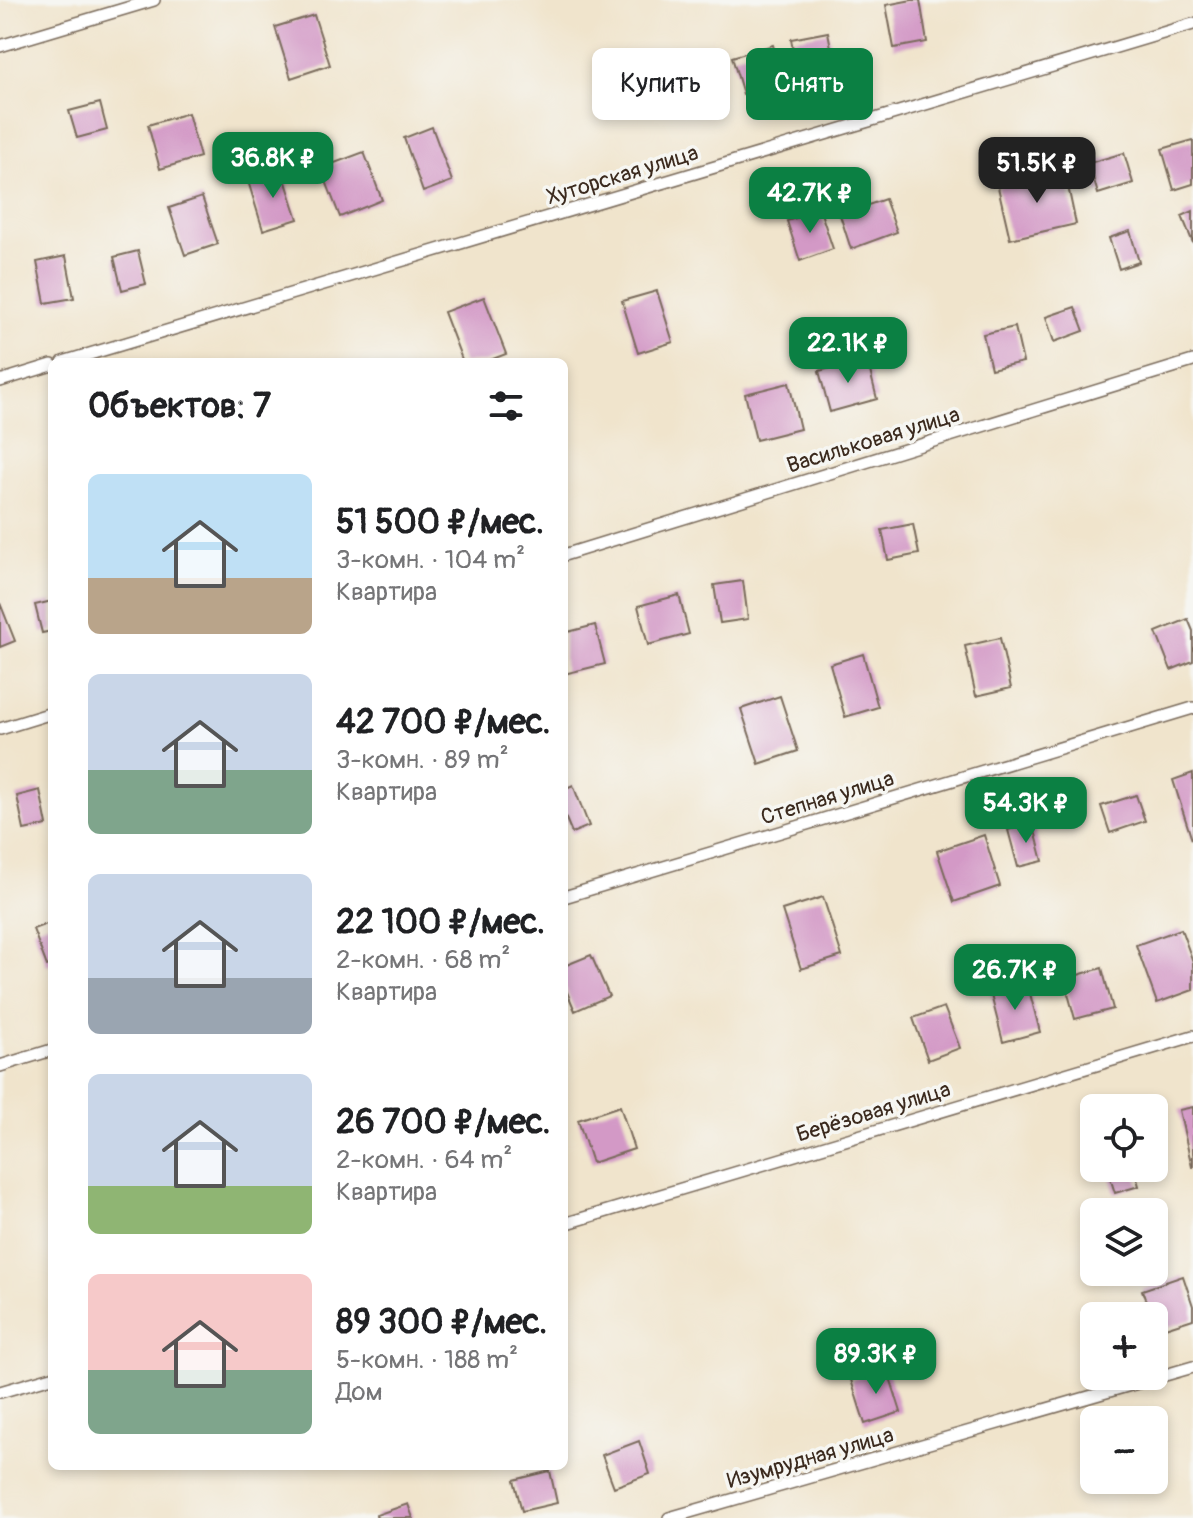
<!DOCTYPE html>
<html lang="ru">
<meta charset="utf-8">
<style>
:root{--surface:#fff;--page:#f6f6f6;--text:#202124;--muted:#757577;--accent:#0b8043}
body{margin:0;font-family:Pangolin,sans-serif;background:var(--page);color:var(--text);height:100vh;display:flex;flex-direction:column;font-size:30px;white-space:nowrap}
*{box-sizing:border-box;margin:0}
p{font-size:26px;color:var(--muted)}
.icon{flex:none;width:44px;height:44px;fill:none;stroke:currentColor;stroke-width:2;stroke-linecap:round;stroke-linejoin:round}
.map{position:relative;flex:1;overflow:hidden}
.side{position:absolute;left:48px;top:358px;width:520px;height:1112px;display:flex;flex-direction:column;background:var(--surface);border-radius:12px;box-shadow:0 4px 12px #0003}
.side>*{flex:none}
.top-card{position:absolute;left:592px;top:48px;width:480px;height:72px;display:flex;gap:16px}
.fabs{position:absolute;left:1080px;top:1094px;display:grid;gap:16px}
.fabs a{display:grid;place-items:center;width:88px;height:88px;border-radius:12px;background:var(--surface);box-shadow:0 4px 12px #0003;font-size:40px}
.price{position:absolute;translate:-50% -68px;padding:0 18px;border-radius:16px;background:var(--accent);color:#fff;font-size:26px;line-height:52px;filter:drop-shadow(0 2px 4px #0008)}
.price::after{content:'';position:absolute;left:50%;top:48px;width:24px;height:18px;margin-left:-12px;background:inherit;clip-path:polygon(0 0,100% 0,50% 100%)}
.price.active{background:#222;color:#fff}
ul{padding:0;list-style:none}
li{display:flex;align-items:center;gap:24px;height:200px;padding:0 40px}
li span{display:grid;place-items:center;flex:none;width:224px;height:160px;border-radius:12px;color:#555}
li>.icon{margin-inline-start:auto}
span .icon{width:96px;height:96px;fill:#fffc;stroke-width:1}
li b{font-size:34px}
h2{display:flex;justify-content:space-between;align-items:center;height:96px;padding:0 40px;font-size:34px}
.tag{padding:0 28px;border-radius:12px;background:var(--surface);box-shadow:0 4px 12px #0003;font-size:28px;line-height:72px}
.tag.active{background:var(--accent);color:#fff}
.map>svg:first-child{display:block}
.building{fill:#d399c6}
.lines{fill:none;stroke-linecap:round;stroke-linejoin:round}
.lane-casing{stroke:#7a6b5b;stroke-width:14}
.lane{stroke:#fff;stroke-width:11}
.labels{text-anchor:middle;stroke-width:7;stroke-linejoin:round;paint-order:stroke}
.street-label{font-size:22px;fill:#3b2a1e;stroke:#f6f6f2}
</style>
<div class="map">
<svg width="1193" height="1518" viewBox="0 0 1193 1518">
<rect width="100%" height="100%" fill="#f6f6f2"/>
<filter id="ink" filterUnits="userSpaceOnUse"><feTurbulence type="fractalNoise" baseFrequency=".0125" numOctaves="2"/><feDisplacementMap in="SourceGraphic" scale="16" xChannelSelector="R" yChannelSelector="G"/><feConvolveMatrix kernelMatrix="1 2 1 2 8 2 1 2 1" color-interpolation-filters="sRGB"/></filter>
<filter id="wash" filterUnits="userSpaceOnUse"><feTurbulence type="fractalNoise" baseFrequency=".006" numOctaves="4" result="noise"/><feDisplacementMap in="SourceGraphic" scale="32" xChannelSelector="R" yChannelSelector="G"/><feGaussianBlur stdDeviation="1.8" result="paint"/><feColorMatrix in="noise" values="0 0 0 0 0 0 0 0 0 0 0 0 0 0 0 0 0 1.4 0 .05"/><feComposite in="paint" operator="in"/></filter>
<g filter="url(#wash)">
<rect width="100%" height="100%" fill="#f0e4cc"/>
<g id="blocks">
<!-- building -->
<path class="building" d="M912 0H920L927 42 894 48 886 5Z
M314 15 330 65 291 78 275 27Z
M828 32 835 68 798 76 791 39Z
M773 45 784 81 743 94 732 57Z
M100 103 107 130 77 138 69 111Z
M188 113 200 157 160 169 148 125Z
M432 127 452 181 423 192 404 138Z
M1193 140V184L1174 190 1162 149Z
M364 152 382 200 340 217 321 168Z
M1124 153 1133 183 1098 194 1089 163Z
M282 170 298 219 263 230 248 181Z
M1065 172 1076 224 1010 239 998 187Z
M202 197 218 244 185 255 169 208Z
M885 199 897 232 851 249 840 215Z
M820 210 833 249 800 261 787 221Z
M1193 211V243L1182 216Z
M1130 231 1139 262 1119 269 1109 238Z
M138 251 146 284 122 290 114 257Z
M66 256 74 298 45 303 37 262Z
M657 291 673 342 638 353 622 301Z
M484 297 506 354 485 362H463L444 312Z
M1075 307 1084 331 1054 342 1046 317Z
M1015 327 1023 362 991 369 983 334Z
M867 359 877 399 830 412 819 371Z
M789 383 800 429 756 440 745 394Z
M913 524 919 554 888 560 882 530Z
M743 581 748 619 720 623 714 585Z
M679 595 689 634 648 645 638 606Z
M52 601V631L42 633 35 605Z
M0 603 15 641 0 647Z
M1188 619 1193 631V661L1171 670 1156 632Z
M595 625 605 664 564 674V633Z
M1000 638 1011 688 976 696 965 646Z
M863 654 878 707 845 717 830 664Z
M780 696 798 751 759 764 741 709Z
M1193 773V840H1192L1173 780Z
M573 785 589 826 572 833 564 814V789Z
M40 790 47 825 24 830 17 796Z
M1136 795 1145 821 1110 833 1101 806Z
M1033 823 1043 861 1018 867 1008 830Z
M984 835 1000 886 954 902 937 851Z
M823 897 842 956 801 969 782 910Z
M52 922V964L47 966 33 929Z
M1181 929 1193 962V990L1157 1003 1136 945Z
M591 955 609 996 575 1011 564 985V966Z
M1102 968 1113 1009 1075 1019 1064 979Z
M1027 982 1040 1032 1003 1042 990 991Z
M944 1007 960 1048 928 1060 913 1018Z
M620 1106 634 1149 592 1163 578 1120Z
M1193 1107V1167H1192L1179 1110Z
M1107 1168H1134L1139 1186 1115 1193Z
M1183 1276 1193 1306V1319L1156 1331 1154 1316H1151L1142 1290Z
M887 1368 901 1412 865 1424 851 1380Z
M639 1441 650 1474 614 1487 602 1455Z
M550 1471 557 1503 522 1511 514 1480Z
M408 1504 413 1518H377L376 1515Z"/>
</g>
</g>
<g filter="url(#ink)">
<use href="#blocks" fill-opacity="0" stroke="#7a6b5b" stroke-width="2"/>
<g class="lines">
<defs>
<path id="lane" d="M0 46 154 0
M63 362 1193 24
M0 381 52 365
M564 555 1193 361
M0 729 52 713
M564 897 1193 708
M0 1066 52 1050
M564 1224 1193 1036
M0 1392 52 1377
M669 1518 1193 1367"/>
</defs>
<!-- lane casing -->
<use href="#lane" class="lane-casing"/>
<!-- lane -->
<use href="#lane" class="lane"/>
</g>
</g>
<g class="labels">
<!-- street labels -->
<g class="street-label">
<text transform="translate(622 174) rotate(-17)" y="8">Хуторская улица</text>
<text transform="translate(873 439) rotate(-17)" y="8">Васильковая улица</text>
<text transform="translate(827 797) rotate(-17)" y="8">Степная улица</text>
<text transform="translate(873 1111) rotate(-17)" y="8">Берёзовая улица</text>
<text transform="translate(810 1457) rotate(-16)" y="8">Изумрудная улица</text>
</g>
</g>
</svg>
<div class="fabs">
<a><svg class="icon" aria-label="locate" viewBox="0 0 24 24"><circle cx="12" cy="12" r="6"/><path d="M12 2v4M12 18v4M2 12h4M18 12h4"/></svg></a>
<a><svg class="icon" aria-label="layers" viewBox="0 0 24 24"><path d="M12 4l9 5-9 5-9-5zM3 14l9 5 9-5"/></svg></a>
<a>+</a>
<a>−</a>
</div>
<b class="price" style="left:273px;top:200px">36.8K ₽</b>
<b class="price active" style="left:1037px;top:205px">51.5K ₽</b>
<b class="price" style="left:810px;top:235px">42.7K ₽</b>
<b class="price" style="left:848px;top:385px">22.1K ₽</b>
<b class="price" style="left:1026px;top:845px">54.3K ₽</b>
<b class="price" style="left:1015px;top:1012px">26.7K ₽</b>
<b class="price" style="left:876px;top:1396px">89.3K ₽</b>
<div class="top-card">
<a class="tag">Купить</a>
<a class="tag active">Снять</a>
</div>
<section class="side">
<h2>Объектов: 7<svg class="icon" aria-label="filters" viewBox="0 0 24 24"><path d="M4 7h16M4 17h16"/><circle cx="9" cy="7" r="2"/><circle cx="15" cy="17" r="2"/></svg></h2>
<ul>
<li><span style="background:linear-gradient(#bfe0f5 65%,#b9a48a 0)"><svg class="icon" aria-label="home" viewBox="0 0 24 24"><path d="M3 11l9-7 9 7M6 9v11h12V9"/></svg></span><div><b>51 500 ₽/мес.</b><p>3-комн. · 104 m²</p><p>Квартира</p></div></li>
<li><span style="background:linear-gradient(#c9d6e8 60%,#7fa58c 0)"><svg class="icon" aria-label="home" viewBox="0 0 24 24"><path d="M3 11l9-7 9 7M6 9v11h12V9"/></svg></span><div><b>42 700 ₽/мес.</b><p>3-комн. · 89 m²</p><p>Квартира</p></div></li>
<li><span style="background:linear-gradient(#c9d6e8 65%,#9aa5b1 0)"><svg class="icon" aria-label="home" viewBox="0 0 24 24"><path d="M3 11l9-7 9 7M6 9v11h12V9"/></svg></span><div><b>22 100 ₽/мес.</b><p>2-комн. · 68 m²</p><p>Квартира</p></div></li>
<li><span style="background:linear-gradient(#c9d6e8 70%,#8fb573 0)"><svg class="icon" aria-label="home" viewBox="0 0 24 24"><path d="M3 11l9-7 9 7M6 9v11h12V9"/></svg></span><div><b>26 700 ₽/мес.</b><p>2-комн. · 64 m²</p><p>Квартира</p></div></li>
<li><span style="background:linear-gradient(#f6c9c9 60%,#7fa58c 0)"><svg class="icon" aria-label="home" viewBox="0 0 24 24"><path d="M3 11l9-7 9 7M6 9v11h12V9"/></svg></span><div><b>89 300 ₽/мес.</b><p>5-комн. · 188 m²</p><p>Дом</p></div></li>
</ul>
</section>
</div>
